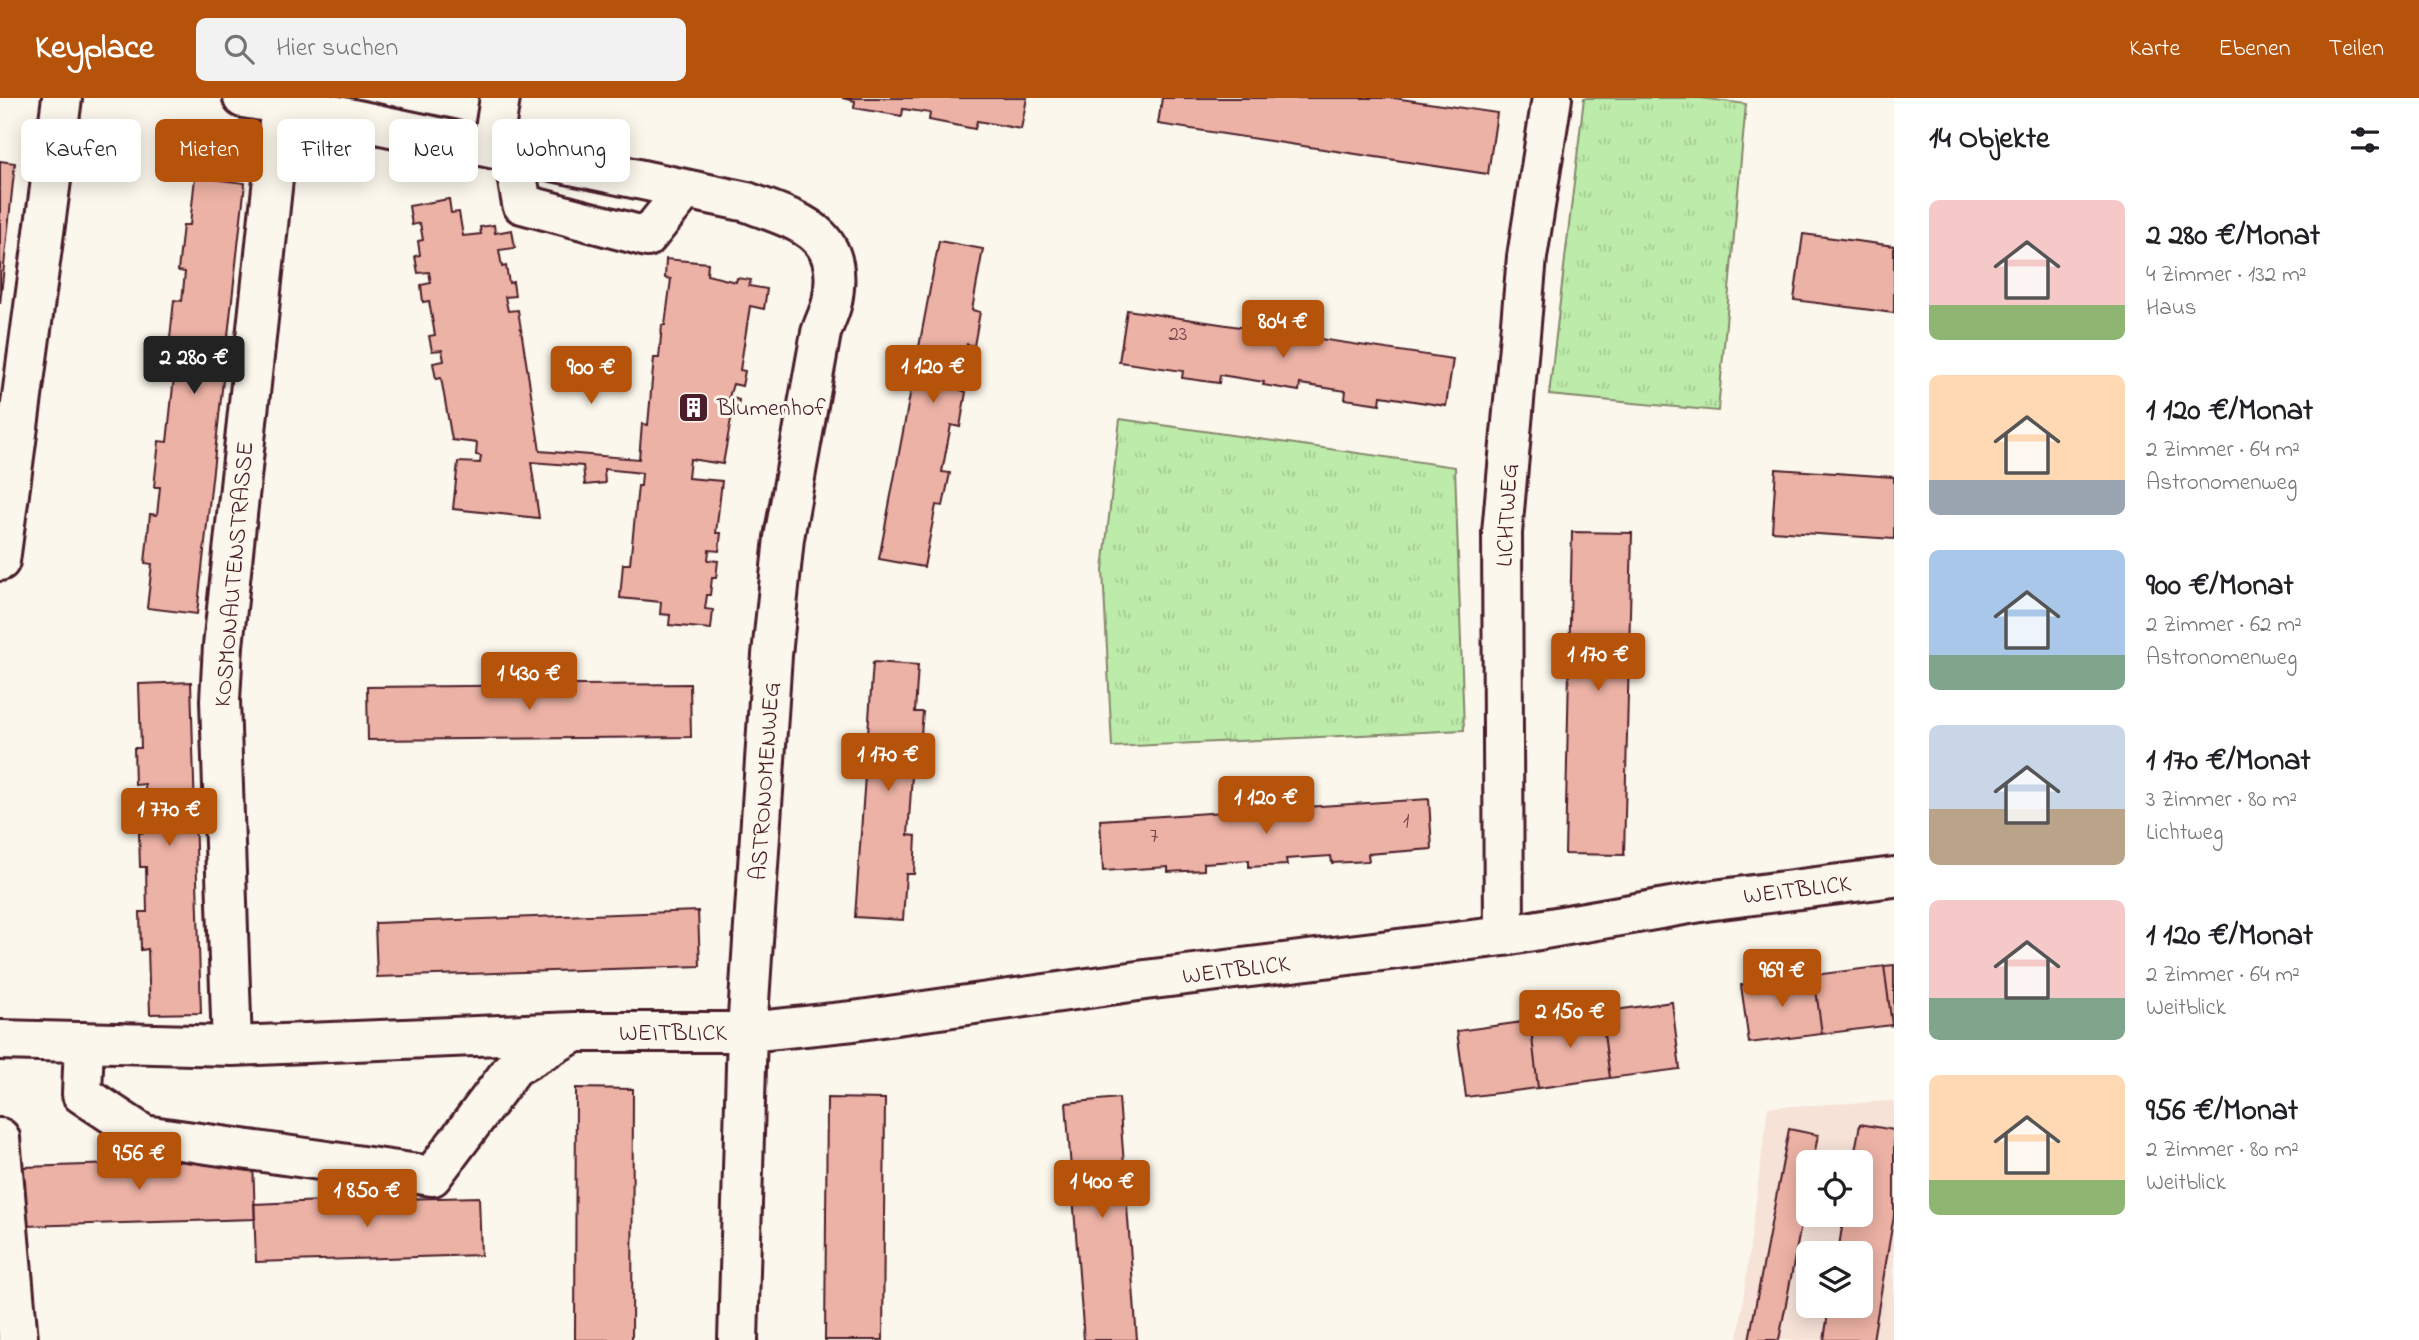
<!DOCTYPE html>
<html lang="de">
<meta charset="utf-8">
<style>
:root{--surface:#fff;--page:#f2f2f2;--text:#202124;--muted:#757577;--accent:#b45309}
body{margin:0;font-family:"Indie Flower",sans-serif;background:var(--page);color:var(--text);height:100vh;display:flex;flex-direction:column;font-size:26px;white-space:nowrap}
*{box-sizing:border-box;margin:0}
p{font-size:23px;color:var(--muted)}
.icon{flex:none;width:38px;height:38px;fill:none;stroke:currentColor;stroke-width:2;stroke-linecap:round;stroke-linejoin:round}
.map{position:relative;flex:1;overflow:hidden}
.sheet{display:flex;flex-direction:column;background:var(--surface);width:525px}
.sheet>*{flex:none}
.banner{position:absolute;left:21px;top:21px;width:665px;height:63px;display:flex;gap:14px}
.buttons{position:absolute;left:1796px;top:1052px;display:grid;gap:14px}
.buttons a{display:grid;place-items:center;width:77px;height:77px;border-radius:10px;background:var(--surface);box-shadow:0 4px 18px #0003;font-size:35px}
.price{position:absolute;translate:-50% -60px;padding:0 16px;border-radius:7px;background:var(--accent);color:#fff;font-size:23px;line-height:46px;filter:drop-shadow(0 2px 4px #0008)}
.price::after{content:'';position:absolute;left:50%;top:42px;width:21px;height:16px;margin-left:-10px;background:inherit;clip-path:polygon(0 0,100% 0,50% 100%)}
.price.current{background:#222;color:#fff}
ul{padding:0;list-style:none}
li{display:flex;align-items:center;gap:21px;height:175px;padding:0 35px}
li span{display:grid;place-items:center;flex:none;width:196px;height:140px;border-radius:10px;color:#555}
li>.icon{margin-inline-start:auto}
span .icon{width:84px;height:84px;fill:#fffc;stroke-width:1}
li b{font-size:30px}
h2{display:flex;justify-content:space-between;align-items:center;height:84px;padding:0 35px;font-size:30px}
.chip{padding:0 24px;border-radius:10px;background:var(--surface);box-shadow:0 4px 18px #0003;font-size:24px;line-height:63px}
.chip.current{background:var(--accent);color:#fff}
header{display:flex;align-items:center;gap:42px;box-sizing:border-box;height:98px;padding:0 35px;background:var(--accent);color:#fff}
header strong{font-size:33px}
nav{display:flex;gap:38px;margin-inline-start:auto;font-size:24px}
.search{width:490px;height:63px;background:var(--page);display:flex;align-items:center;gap:18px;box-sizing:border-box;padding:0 24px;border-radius:10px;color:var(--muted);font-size:26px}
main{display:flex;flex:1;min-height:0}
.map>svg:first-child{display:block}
.built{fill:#f6e2d7;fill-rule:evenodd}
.grass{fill:url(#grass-tufts);stroke:#84866a;stroke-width:2}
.building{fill:#ecb2a5;stroke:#4a1f2b;stroke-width:2}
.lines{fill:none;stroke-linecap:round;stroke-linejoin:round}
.minor-casing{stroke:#4a1f2b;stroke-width:44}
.minor{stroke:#fbf7ec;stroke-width:38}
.labels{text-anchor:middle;stroke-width:6;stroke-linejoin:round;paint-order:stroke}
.number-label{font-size:21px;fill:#72444a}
.poi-label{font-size:24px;fill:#4a1f2b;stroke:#fbf7ec;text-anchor:start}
.street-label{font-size:24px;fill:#4a1f2b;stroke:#fbf7ec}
</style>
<header>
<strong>Keyplace</strong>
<div class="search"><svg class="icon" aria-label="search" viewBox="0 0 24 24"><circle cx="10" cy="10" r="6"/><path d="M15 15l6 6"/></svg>Hier suchen</div>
<nav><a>Karte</a><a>Ebenen</a><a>Teilen</a></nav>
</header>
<main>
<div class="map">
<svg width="1894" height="1242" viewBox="0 0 1894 1242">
<defs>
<pattern id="grass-tufts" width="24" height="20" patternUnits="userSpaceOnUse" patternTransform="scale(1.75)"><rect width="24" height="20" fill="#bdecaa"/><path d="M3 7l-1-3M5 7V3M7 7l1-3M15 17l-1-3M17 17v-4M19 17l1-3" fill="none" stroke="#a4ca92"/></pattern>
</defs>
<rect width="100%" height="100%" fill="#fbf7ec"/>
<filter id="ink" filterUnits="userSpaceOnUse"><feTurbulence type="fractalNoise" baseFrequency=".0143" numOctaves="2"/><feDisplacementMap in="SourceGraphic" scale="14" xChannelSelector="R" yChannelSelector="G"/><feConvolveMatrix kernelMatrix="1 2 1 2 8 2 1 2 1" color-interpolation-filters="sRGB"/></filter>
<g filter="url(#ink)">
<!-- built -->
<path class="built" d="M1894 1003V1242H1738L1768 1009ZM1808 1064H1860V1116H1808ZM1808 1155H1860V1208H1808Z"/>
<!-- grass -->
<path class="grass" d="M1584 0H1701L1746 6 1718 313 1549 297Z
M1120 321 1455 369 1464 632 1112 649 1103 472Z"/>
<!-- building -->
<path class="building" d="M842 0H1027L1021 31 977 23 975 31 929 22 930 15 903 11 902 18 854 10 855 3Z
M1162 0H1394L1497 15 1488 76 1158 26Z
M0 63 15 65 0 206Z
M195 79 245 85 197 516 147 510 152 466 145 465 150 416 157 417 160 389H154L159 343 167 344 177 251 169 250 174 202 182 203 185 174 178 173 183 127H190Z
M449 101 451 115 459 114 463 138 481 136 480 129 494 127 495 135 512 132 515 150 499 152 502 169 506 168 509 185 513 184 515 198 505 199 508 213 518 212 540 353 639 361 642 326 648 327 654 260H659L662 227H665L671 181 665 180 666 161 708 165 707 177 736 184 737 180 751 182 749 188 767 191 764 211 750 208 740 272 745 273 742 288 733 286 729 299 739 302 737 318 732 316 723 366 690 361 688 380 722 383 716 435H721L719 453 709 452 708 462 718 463 716 480H712L710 497H707L705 511 713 512 711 531 669 527 670 517 660 516 661 504 620 500 623 466H630L638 388H641L642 375 604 371 605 385 585 387 583 368 531 364 539 420 453 411 458 364 480 365 481 358 476 357 477 345 452 342 441 280 436 281 433 265 444 263 442 252 432 253 429 238 435 237 429 203 423 204 421 187 431 185 429 174 418 175 415 158 420 157 418 143 423 142 420 125 412 127 409 108Z
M1803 136 1894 148V215L1794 202Z
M939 143 983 151 972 212 980 214 974 248 967 246 958 291 966 294 960 329 951 327 942 374 950 375 943 408 936 407 924 469 879 461Z
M1127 212 1453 261 1446 308 1381 298 1380 306 1345 301 1346 293 1300 286 1299 293 1263 287 1264 284 1220 277 1219 285 1182 280 1183 273 1119 264Z
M1776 371 1894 379V441L1772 433Z
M1572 434 1632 435 1624 757 1565 756Z
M873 564 918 567 915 614H923L920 648 914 647 908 737 916 738 914 776H906L903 822 855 819Z
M191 584 201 915 150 916 148 851 141 852 140 814H147L146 769H140L139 735 146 734 145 686 135 687 134 650H141L139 586Z
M690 586 691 639 368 642 367 589Z
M1429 701 1432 751 1368 756 1369 763 1332 765 1331 758 1286 761 1287 767 1249 769V762L1204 765V772L1168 774V769L1103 773 1100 722Z
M698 813 700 868 377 879 375 825Z
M1894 867V926L1892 927 1884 868Z
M1884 868 1892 927 1822 936 1814 877Z
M1814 877 1822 936 1749 945 1741 887Z
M1672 904 1680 971 1610 980 1601 914Z
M1601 914 1610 980 1538 990 1530 923Z
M1530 923 1538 990 1466 999 1457 933Z
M576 990 633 991 632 1242H575Z
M827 1000 885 1001 883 1242H825Z
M1119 1000 1137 1242H1084L1066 1005Z
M1860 1026 1894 1032V1117L1873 1242H1824L1829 1208H1860V1155H1838L1844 1116H1860V1064H1853Z
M1789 1031 1818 1037 1813 1064H1808V1091L1779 1242H1749Z
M133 1056V1065L253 1061 255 1121 25 1128 23 1069 118 1066 117 1057Z
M346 1091H361V1102L479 1099 481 1157 256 1164 254 1106 346 1102Z"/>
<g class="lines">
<defs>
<path id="minor" d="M243 0 281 6 747 104C800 124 846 134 832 204 830 214 824 225 821 235L784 440 772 557 747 934 738 1242
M492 50 500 0
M513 55 522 106 647 139 685 92
M0 463 62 0
M1504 838 1502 435 1527 159 1552 0
M0 942 232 948 575 934H747L853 923 1145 882 1504 838 1706 803 1894 779
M84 944 82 996 144 1037 432 1078 514 969 570 937
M232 948 220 602 223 548 281 6
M0 1040 18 1242"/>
</defs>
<!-- minor casing -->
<use href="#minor" class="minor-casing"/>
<!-- minor -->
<use href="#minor" class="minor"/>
</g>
</g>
<!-- icons -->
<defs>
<symbol id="building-square" viewBox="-11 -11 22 22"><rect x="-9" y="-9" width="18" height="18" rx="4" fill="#4a1f2b" stroke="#fbf7ec"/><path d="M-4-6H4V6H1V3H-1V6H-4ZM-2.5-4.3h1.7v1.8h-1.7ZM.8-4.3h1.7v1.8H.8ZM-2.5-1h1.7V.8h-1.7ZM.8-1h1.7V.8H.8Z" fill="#fff"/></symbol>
</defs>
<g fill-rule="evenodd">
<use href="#building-square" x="676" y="292" width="35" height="35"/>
</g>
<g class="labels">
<!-- number labels -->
<g class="number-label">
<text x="1178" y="242">23</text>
<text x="1406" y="729">1</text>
<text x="1154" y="744">7</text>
</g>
<!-- poi labels -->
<g class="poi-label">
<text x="717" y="317">Blumenhof</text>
</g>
<!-- street labels -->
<g class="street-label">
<text transform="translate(1506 417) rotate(-87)" y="8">LICHTWEG</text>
<text transform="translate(233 476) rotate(-85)" y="8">KOSMONAUTENSTRASSE</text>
<text transform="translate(764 683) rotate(-86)" y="8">ASTRONOMENWEG</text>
<text transform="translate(1797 791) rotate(-7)" y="8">WEITBLICK</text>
<text transform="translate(1236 871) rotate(-7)" y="8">WEITBLICK</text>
<text x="673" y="942">WEITBLICK</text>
</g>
</g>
</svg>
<div class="buttons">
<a><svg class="icon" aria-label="locate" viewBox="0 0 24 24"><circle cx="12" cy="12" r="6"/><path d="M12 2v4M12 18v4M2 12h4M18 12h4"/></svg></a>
<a><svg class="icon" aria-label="layers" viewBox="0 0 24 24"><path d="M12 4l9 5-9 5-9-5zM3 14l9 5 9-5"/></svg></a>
</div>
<b class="price" style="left:1283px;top:262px">804 €</b>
<b class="price current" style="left:194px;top:298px">2 280 €</b>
<b class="price" style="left:933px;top:307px">1 120 €</b>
<b class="price" style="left:591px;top:308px">900 €</b>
<b class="price" style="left:1598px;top:595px">1 170 €</b>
<b class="price" style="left:529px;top:614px">1 430 €</b>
<b class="price" style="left:888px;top:695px">1 170 €</b>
<b class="price" style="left:1266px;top:738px">1 120 €</b>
<b class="price" style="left:169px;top:750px">1 770 €</b>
<b class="price" style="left:1782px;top:911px">969 €</b>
<b class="price" style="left:1570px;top:952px">2 150 €</b>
<b class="price" style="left:139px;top:1094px">956 €</b>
<b class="price" style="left:1102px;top:1122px">1 400 €</b>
<b class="price" style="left:367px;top:1131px">1 850 €</b>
<div class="banner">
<a class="chip">Kaufen</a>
<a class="chip current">Mieten</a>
<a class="chip">Filter</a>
<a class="chip">Neu</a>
<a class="chip">Wohnung</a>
</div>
</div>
<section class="sheet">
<h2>14 Objekte<svg class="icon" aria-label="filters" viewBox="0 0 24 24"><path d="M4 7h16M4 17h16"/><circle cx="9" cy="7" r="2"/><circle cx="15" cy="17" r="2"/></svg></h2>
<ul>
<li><span style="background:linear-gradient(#f6c9c9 75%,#8fb573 0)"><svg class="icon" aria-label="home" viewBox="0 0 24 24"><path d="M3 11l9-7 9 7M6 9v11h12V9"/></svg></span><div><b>2 280 €/Monat</b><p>4 Zimmer · 132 m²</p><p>Haus</p></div></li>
<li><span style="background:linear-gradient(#ffd9b3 75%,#9aa5b1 0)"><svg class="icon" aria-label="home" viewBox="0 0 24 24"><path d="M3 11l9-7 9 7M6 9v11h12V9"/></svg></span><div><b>1 120 €/Monat</b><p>2 Zimmer · 64 m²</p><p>Astronomenweg</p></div></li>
<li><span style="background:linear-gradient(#a9c7e8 75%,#7fa58c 0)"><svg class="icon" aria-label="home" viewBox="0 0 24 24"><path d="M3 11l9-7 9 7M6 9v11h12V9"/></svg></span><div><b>900 €/Monat</b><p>2 Zimmer · 62 m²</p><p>Astronomenweg</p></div></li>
<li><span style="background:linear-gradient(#c9d6e8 60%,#b9a48a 0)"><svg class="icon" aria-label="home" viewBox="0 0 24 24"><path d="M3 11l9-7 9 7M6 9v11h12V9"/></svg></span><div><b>1 170 €/Monat</b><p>3 Zimmer · 80 m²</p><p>Lichtweg</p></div></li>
<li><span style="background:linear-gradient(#f6c9c9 70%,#7fa58c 0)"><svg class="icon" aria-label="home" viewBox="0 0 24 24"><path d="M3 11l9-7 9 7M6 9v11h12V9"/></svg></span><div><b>1 120 €/Monat</b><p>2 Zimmer · 64 m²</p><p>Weitblick</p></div></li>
<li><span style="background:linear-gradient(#ffd9b3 75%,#8fb573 0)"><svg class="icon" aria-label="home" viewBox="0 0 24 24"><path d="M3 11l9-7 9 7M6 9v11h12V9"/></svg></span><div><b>956 €/Monat</b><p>2 Zimmer · 80 m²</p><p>Weitblick</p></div></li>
</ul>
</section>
</main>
